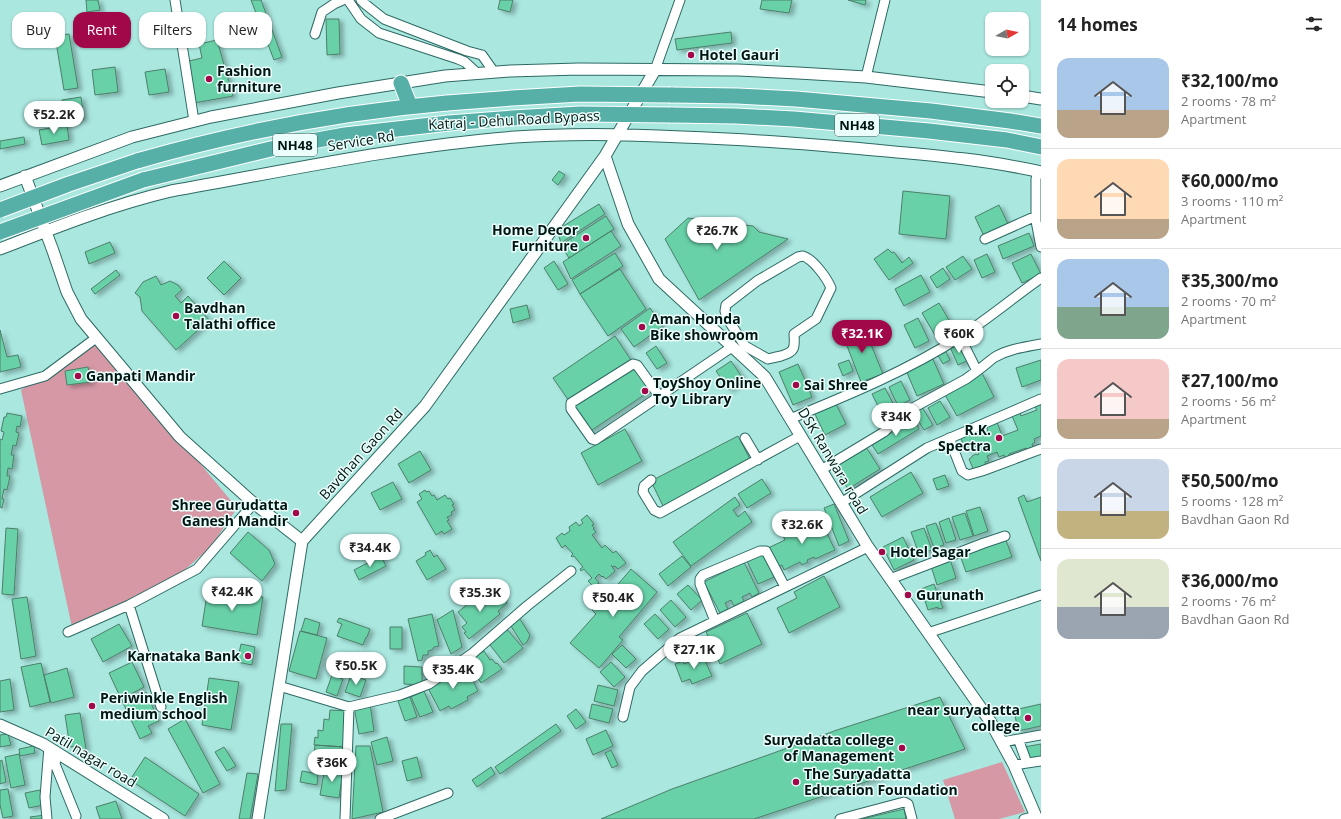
<!DOCTYPE html>
<meta charset="utf-8">
<style>
:root{--surface:#fff;--page:#f6f6f6;--text:#222;--muted:#767676;--line:#e0e0e0;--accent:#a10849}
body{margin:0;font-family:"Open Sans",sans-serif;background:var(--page);color:var(--text);height:100vh;display:flex;flex-direction:column;font-size:15px;white-space:nowrap}
*{box-sizing:border-box;margin:0}
p{font-size:13px;color:var(--muted)}
.icon{flex:none;width:22px;height:22px;fill:none;stroke:currentColor;stroke-width:2;stroke-linecap:round;stroke-linejoin:round}
.map{position:relative;flex:1;overflow:hidden}
.panel{display:flex;flex-direction:column;background:var(--surface);width:300px}
.panel>*{flex:none}
.banner{position:absolute;left:12px;top:12px;width:380px;height:36px;display:flex;gap:8px}
.needle{width:26px;rotate:81deg}
.fabs{position:absolute;left:985px;top:12px;display:grid;gap:8px}
.fabs a{display:grid;place-items:center;width:44px;height:44px;border-radius:8px;background:var(--surface);box-shadow:0 1px 3px #0004;font-size:20px}
.price{position:absolute;translate:-50% -34px;padding:0 9px;border-radius:14px;background:#fff;color:#222;font-size:13px;line-height:26px;filter:drop-shadow(0 1px 2px #0008)}
.price::after{content:'';position:absolute;left:50%;top:24px;width:12px;height:9px;margin-left:-6px;background:inherit;clip-path:polygon(0 0,100% 0,50% 100%)}
.price.selected{background:var(--accent);color:#fff}
ul{padding:0;list-style:none}
li{display:flex;align-items:center;gap:12px;height:100px;padding:0 16px}
li+li{border-top:1px solid var(--line)}
li span{display:grid;place-items:center;flex:none;width:112px;height:80px;border-radius:12px;color:#555}
li>.icon{margin-inline-start:auto}
span .icon{width:48px;height:48px;fill:#fffc;stroke-width:1}
li b{font-size:17px}
h2{display:flex;justify-content:space-between;align-items:center;height:48px;padding:0 16px;font-size:17px}
.tag{padding:0 14px;border-radius:12px;background:var(--surface);box-shadow:0 1px 3px #0004;font-size:14px;line-height:36px}
.tag.selected{background:var(--accent);color:#fff}
main{display:flex;flex:1;min-height:0}
.map>svg:first-child{display:block}
.green{fill:#d698a5}
.building{fill:#68d1a8;stroke:#4d7f6a;filter:url(#shadow)}
.lines{fill:none;stroke-linecap:round;stroke-linejoin:round}
.minor-casing{stroke:#2d6a63;stroke-width:11}
.tertiary-casing{stroke:#2d6a63;stroke-width:13}
.trunk-casing{stroke:#fff;stroke-width:17}
.minor{stroke:#fff;stroke-width:9}
.tertiary{stroke:#fff;stroke-width:11}
.trunk{stroke:#57b0a8;stroke-width:15}
.trunk-bridge-casing{stroke:#fff;stroke-width:17;stroke-linecap:butt}
.trunk-bridge{stroke:#57b0a8;stroke-width:15}
.poi-dot{fill:#a10849;stroke:#ecfefb;stroke-width:1.5}
.labels{text-anchor:middle;stroke-width:3;stroke-linejoin:round;paint-order:stroke}
.shield{fill:#ecfefb;stroke:#475c59;stroke-width:1}
.shield-label{font-size:13px;font-weight:bold;fill:#001613}
.poi-label{font-size:14px;font-weight:bold;fill:#001613;stroke:#ecfefb;text-anchor:start}
.street-label{font-size:14px;fill:#001613;stroke:#ecfefb}
</style>
<main>
<div class="map">
<svg width="1041" height="819" viewBox="0 0 1041 819">
<defs>
<filter id="shadow"><feDropShadow dx="4" dy="2.5" stdDeviation="2" flood-color="#0004"/></filter>
</defs>
<rect width="100%" height="100%" fill="#a9e7df"/>
<!-- green -->
<path class="green" d="M96 338 237 508 210 548 174 579 73 632 21 390Z
M1002 762 1025 812 999 819H955L943 780Z"/>
<!-- building -->
<path class="building" d="M86 0H98L100 10 87 12Z
M251 0H261L282 57 274 60Z
M500 0H513L510 12 498 9Z
M762 0H792L789 13 760 9Z
M848 0H866L865 5Z
M326 19H339L340 54 327 55Z
M731 32 732 43 677 50 675 39Z
M69 34 78 88 64 90 55 36Z
M217 40 233 96 194 103 189 61 202 58 199 44Z
M115 67 118 92 95 95 92 70Z
M165 69 169 92 149 95 145 72Z
M81 97 84 119 65 122 62 100Z
M67 125 69 140 42 145 39 130Z
M24 137 25 144 0 149V141Z
M559 171 565 175 558 185 552 180Z
M903 191 950 196 946 239 899 234Z
M599 204 605 214 561 243 557 230Z
M999 205 1008 224 984 236 975 217Z
M606 216 614 229 569 258 561 245Z
M688 218 753 226 759 232 788 239 699 300 665 239Z
M611 231 621 246 571 279 563 262Z
M1029 233 1034 246 1003 259 998 246Z
M110 242 115 253 89 264 85 252Z
M888 249 892 253 894 252 902 263 909 257 913 263 889 280 874 259Z
M615 253 623 266 580 294 572 280Z
M987 254 995 272 982 278 974 260Z
M1031 254 1041 274 1022 283 1012 263Z
M963 256 972 269 955 280 946 267Z
M224 261 241 278 224 295 207 278Z
M554 261 568 284 558 290 544 268Z
M943 268 950 279 937 288 930 277Z
M620 269 646 309 608 336 580 294Z
M116 270 120 275 95 294 91 289Z
M921 275 930 292 904 306 895 289Z
M156 276 161 285 170 281 178 285 182 290 175 296 181 303 188 296 209 320 176 350 142 311 140 297 135 293 143 282Z
M939 303 953 327 936 337 922 313Z
M527 305 530 318 513 323 510 309Z
M650 308 663 326 634 347 621 329Z
M918 318 929 341 915 348 904 325Z
M863 325 883 374 861 382 842 333Z
M0 330 7 357 18 355 21 367 0 372Z
M615 336 631 360 569 401 553 378Z
M960 342 969 360 958 365 950 347Z
M656 346 667 363 657 369 646 353Z
M945 350 950 360 943 364 937 354Z
M932 357 944 384 917 396 905 368Z
M849 360 853 371 843 376 838 364Z
M1041 360V380L1022 387 1016 368Z
M731 361 744 380 729 390 716 371Z
M798 364 812 397 793 405 779 372Z
M633 365 650 391 589 432 572 406Z
M88 367 91 382 67 385 65 371Z
M982 373 994 397 957 416 944 393Z
M901 381 910 400 898 406 889 387Z
M885 388 897 411 884 418 872 394Z
M940 401 950 417 937 425 928 408Z
M835 402 846 424 825 435 814 412Z
M1041 404V436L1034 439 1035 442 1032 444 1033 447 1027 449 1026 448 1009 454V456L1005 458 1004 455 999 457 997 452 987 456 989 461 985 462 986 466 974 471 969 459 972 457V456L976 454 977 455 979 454 976 446 973 447 974 448 970 450 969 448 965 449 960 436 973 431 975 436 988 431 986 426 997 422 1002 436 1018 430 1012 416 1020 413 1021 416 1037 410 1035 407Z
M922 407 933 425 924 430 913 412Z
M7 413 22 416 20 427 17 426 16 432 19 433 16 446 13 445 11 455H14L12 469 8 468 7 476H10L7 490 4 489 2 499H4L2 508 0 507V439L2 440 4 432 1 431 4 417H6Z
M914 419 919 429 878 454 872 445Z
M625 429 642 461 598 485 581 453Z
M738 436 751 461 663 506 651 481Z
M866 447 880 469 848 489 834 466Z
M420 451 431 470 409 483 398 464Z
M911 472 923 493 882 517 870 497Z
M945 475 949 486 937 490 933 479Z
M762 479 771 493 747 508 738 494Z
M393 482 402 499 380 510 371 493Z
M425 490 426 492 429 491 432 496 434 495 437 500 445 495 448 499 450 498 454 504 452 505 455 510 451 512 452 515 447 517 449 520 447 521 452 529 444 534 442 531 436 535 417 502 422 499 419 494Z
M1024 495 1027 502 1041 497V561L1018 498Z
M735 497 740 505 733 510 738 517 745 511 752 522 691 566 673 542Z
M834 504 849 541 839 546 824 508Z
M980 507 988 531 974 536 966 511Z
M965 513 973 536 960 540 952 517Z
M587 515 594 524 592 525 594 528 593 529 596 532 592 535 602 548 605 545 613 553 616 551 626 563 618 569 615 566 613 567 611 565 615 571 606 579 603 576 602 577 599 574 595 578 599 583 594 587 588 581 592 578 584 569 581 571 580 569 583 567 574 556 572 557 571 556 573 554 565 545 562 548 556 538 562 533 564 535 570 531 569 527 576 522 579 526 583 523 581 520Z
M949 518 956 540 946 543 939 522Z
M813 520 815 523 821 521 835 550 815 559 814 557 807 560 808 562 802 565 800 562 784 570 782 565 777 567 768 548 785 540 781 531 791 526 794 532 803 528 802 525Z
M936 523 944 545 934 548 926 526Z
M6 528 18 529 14 595 2 594Z
M924 528 932 550 919 554 911 532Z
M248 532 269 550 275 564 262 581 230 553Z
M903 537 914 560 894 570 883 547Z
M1006 540 1012 557 966 572 960 555Z
M374 546 378 553 367 561 362 554Z
M430 550 434 557 437 555 446 569 427 580 416 561 426 555 425 553Z
M763 554 774 577 758 584 747 561Z
M381 556 386 566 359 580 354 570Z
M682 556 691 567 668 586 659 574Z
M950 559 956 578 937 585 931 566Z
M744 562 759 593 752 597 750 593 742 597 744 601 734 606 731 600 725 603 728 609 720 613 704 582Z
M631 569 657 592 619 637 623 640 599 668 570 643 596 614 592 610 605 595 607 597Z
M824 576 840 607 789 633 777 608 797 598 794 592Z
M934 584 943 608 938 609V607L928 610 921 589Z
M688 585 702 600 691 610 677 594Z
M208 588 263 597 257 635 202 626Z
M473 591 485 606 500 594 507 603 498 611 500 614 469 639 464 633 466 632 462 627 467 623 458 612 468 604 464 598Z
M27 597 36 656 21 659 12 599Z
M671 600 686 617 675 627 660 610Z
M453 610 462 647 451 654 437 620Z
M747 613 762 644 720 664 706 632Z
M432 614 439 646 434 647 432 650 428 651V655H423L422 660 418 661 408 619Z
M655 614 669 629 658 639 644 624Z
M518 616 530 635 527 642 523 645 509 623Z
M305 618 320 623 317 635 301 631Z
M339 618 370 629 367 637H366L363 645 337 636 342 624 337 622Z
M119 624 132 646 103 662 91 639Z
M390 627H402V649H390Z
M505 627 523 648 504 663 487 641Z
M300 631 327 638 316 679 289 671Z
M241 644 255 647 252 665 237 662Z
M622 645 636 659 626 668 612 654Z
M484 651 490 660 492 659 496 664 497 663 502 669 481 683 477 677 479 675 476 670 481 666 475 657Z
M703 656 712 676 692 684 690 679 682 682 675 664 683 661 684 664Z
M132 662 144 687 129 695 131 699 146 692 159 721 148 726 152 733 140 739 109 673Z
M611 662 625 677 614 687 600 672Z
M41 663 50 702 30 707 21 667Z
M404 666 422 667V685L404 684Z
M67 668 74 697 51 703 44 675Z
M467 669 478 691 467 697 468 700 451 709 449 706 440 711 428 688 438 681 457 671 458 673Z
M332 675 343 679 337 696 326 692Z
M351 675 366 680 360 697 345 692Z
M209 678 239 682 231 730 202 725Z
M10 679 14 710 0 712V681Z
M598 685 618 690 614 706 594 701Z
M424 691 433 712 420 717 411 697Z
M410 697 417 717 405 721 398 701Z
M940 697 965 749 754 819H601L672 789 768 755 837 730Z
M370 704 374 731 359 734 354 707Z
M592 704 613 709 609 723 589 718Z
M1041 704V726L1018 731 1014 710Z
M576 709 586 722 576 729 567 716Z
M330 710 348 711 345 747 314 745 315 737 318 738V730L323 731 324 719 329 720Z
M80 713 86 749 80 750V746L70 747 65 715Z
M185 719 220 784 203 793 168 729Z
M281 724H292L286 790 275 791Z
M556 724 561 731 500 774 495 767Z
M606 730 613 746 593 755 586 739Z
M8 734 11 745 0 747V735Z
M387 737 393 761 377 765 371 742Z
M1041 744V757L1027 759 1024 747Z
M315 745 345 747 344 762 329 761V756L314 754Z
M34 746 35 753 20 756 19 749Z
M356 746H370L383 812 352 819Z
M224 747 236 766 227 771 215 752Z
M611 750 618 765 612 768 605 753Z
M19 754 25 785 11 788 5 757Z
M145 757 199 794 185 816 130 780Z
M417 757 422 777 407 781 402 761Z
M2 760 6 782 0 784V761Z
M325 767 343 770 339 798 320 795Z
M491 767 495 774 477 787 472 780Z
M302 771 318 774 317 785 300 782Z
M247 773 258 774 250 819H239Z
M8 789 13 816 3 818 0 805V790Z
M40 790 43 805 29 808 25 793Z
M116 801 122 819H100L96 807Z
M904 809 906 819H862Z
M45 815V819H31L30 817Z"/>
<g class="lines">
<defs>
<path id="minor" d="M175 0 194 121
M348 0 361 19 379 33 458 59 465 62 477 73
M361 0 365 4 384 19 467 51 482 55
M315 34 322 12 334 4 343 0
M482 55 494 72
M655 70 680 0
M866 77 885 0
M1038 171 1036 179V221L1041 247
M985 239 1036 216
M803 256C813 259 827 278 831 288L816 319 794 334C795 348 795 352 781 356 776 357 772 358 768 359L745 346 727 318 725 311 726 305 757 281 798 257Z
M977 371C983 367 989 361 995 357 1009 349 1025 347 1041 344
M0 389 45 376 96 338
M660 397 637 365 633 364 571 403V409L592 439 595 440 732 347
M790 419C848 395 907 371 960 337 988 319 1014 297 1041 278
M745 438 758 460
M949 438 962 471 968 475 982 471 1041 449
M821 470 884 432 899 417 911 409 966 379 977 371 960 337
M651 480 644 486 643 492 654 510 660 513 800 436
M841 503 927 448 1041 399
M890 579 984 543 1005 536
M129 605 161 707
M715 621 700 584V579L703 575 760 551H766L785 587
M68 632 129 605 197 569 254 503
M928 633 1041 595
M279 686 349 707 400 695 429 684 473 653 527 606 571 571
M623 717 630 687 642 671 680 638 868 547
M1002 742 1041 735
M1020 744 1027 763
M57 753 55 764 76 816
M1014 765 1041 761
M47 819 45 797 49 747
M345 819 349 707
M380 819 448 793
M840 819 904 802 908 804 912 819
M1024 819 1036 816"/>
<path id="tertiary" d="M655 70 605 156 628 224 659 279 765 377 868 547 990 721 1014 765 1037 819
M1022 96 1041 99
M25 176 53 251 67 292 81 319 180 437 250 500 302 541
M0 186 132 137 211 117 338 93 445 76 510 71 579 69 738 70 798 73 866 77 992 92
M0 249C56 227 112 205 171 191 285 171 399 146 515 137 570 133 626 134 682 137 739 139 796 143 853 148 916 154 979 158 1041 172
M0 725 43 744 163 819
M258 819 302 541 425 406 605 156"/>
<path id="trunk" d="M401 83 410 106
M671 95 737 96 796 99 931 111 1010 121 1041 126
M671 115 736 116 794 119 929 131 1007 140 1041 147
M137 161C238 132 342 112 447 103
M143 180 279 147 345 135 449 123"/>
</defs>
<!-- minor casing -->
<use href="#minor" class="minor-casing"/>
<!-- tertiary casing -->
<use href="#tertiary" class="tertiary-casing"/>
<!-- trunk casing -->
<use href="#trunk" class="trunk-casing"/>
<!-- minor -->
<use href="#minor" class="minor"/>
<!-- tertiary -->
<use href="#tertiary" class="tertiary"/>
<!-- trunk -->
<use href="#trunk" class="trunk"/>
<defs>
<path id="trunk-bridge" d="M447 103 512 98 580 94 671 95
M449 123 513 118 580 114 671 115
M0 210 69 184 137 161
M0 232 143 180"/>
</defs>
<!-- trunk-bridge casing -->
<use href="#trunk-bridge" class="trunk-bridge-casing"/>
<!-- trunk-bridge -->
<use href="#trunk-bridge" class="trunk-bridge"/>
</g>
<!-- markers -->
<g class="poi-dot">
<circle cx="691" cy="55" r="4"/>
<circle cx="209" cy="79" r="4"/>
<circle cx="586" cy="238" r="4"/>
<circle cx="176" cy="316" r="4"/>
<circle cx="642" cy="327" r="4"/>
<circle cx="78" cy="376" r="4"/>
<circle cx="796" cy="385" r="4"/>
<circle cx="645" cy="391" r="4"/>
<circle cx="999" cy="438" r="4"/>
<circle cx="296" cy="513" r="4"/>
<circle cx="882" cy="552" r="4"/>
<circle cx="908" cy="595" r="4"/>
<circle cx="248" cy="656" r="4"/>
<circle cx="92" cy="706" r="4"/>
<circle cx="1028" cy="718" r="4"/>
<circle cx="902" cy="748" r="4"/>
<circle cx="796" cy="782" r="4"/>
</g>
<g class="labels">
<!-- shield labels -->
<g class="shield">
<rect x="835" y="114" width="44" height="22" rx="3"/>
<rect x="273" y="134" width="44" height="22" rx="3"/>
</g>
<g class="shield-label">
<text x="857" y="130">NH48</text>
<text x="295" y="150">NH48</text>
</g>
<!-- poi labels -->
<g class="poi-label">
<text x="699" y="60">Hotel Gauri</text>
<text x="217" y="76">Fashion<tspan x="217" dy="16">furniture</tspan></text>
<text x="578" y="235" text-anchor="end">Home Decor<tspan x="578" dy="16">Furniture</tspan></text>
<text x="184" y="313">Bavdhan<tspan x="184" dy="16">Talathi office</tspan></text>
<text x="650" y="324">Aman Honda<tspan x="650" dy="16">Bike showroom</tspan></text>
<text x="86" y="381">Ganpati Mandir</text>
<text x="653" y="388">ToyShoy Online<tspan x="653" dy="16">Toy Library</tspan></text>
<text x="804" y="390">Sai Shree</text>
<text x="991" y="435" text-anchor="end">R.K.<tspan x="991" dy="16">Spectra</tspan></text>
<text x="288" y="510" text-anchor="end">Shree Gurudatta<tspan x="288" dy="16">Ganesh Mandir</tspan></text>
<text x="890" y="557">Hotel Sagar</text>
<text x="916" y="600">Gurunath</text>
<text x="240" y="661" text-anchor="end">Karnataka Bank</text>
<text x="100" y="703">Periwinkle English<tspan x="100" dy="16">medium school</tspan></text>
<text x="1020" y="715" text-anchor="end">near suryadatta<tspan x="1020" dy="16">college</tspan></text>
<text x="894" y="745" text-anchor="end">Suryadatta college<tspan x="894" dy="16">of Management</tspan></text>
<text x="804" y="779">The Suryadatta<tspan x="804" dy="16">Education Foundation</tspan></text>
</g>
<!-- street labels -->
<g class="street-label">
<text transform="translate(514 120) rotate(-3)" y="5">Katraj - Dehu Road Bypass</text>
<text transform="translate(361 141) rotate(-9)" y="5">Service Rd</text>
<text transform="translate(361 454) rotate(-48)" y="5">Bavdhan Gaon Rd</text>
<text transform="translate(833 461) rotate(59)" y="5">DSK Ranwara road</text>
<text transform="translate(91 757) rotate(31)" y="5">Patil nagar road</text>
</g>
</g>
</svg>
<div class="fabs">
<a><svg class="needle" viewBox="-14 -14 28 28"><path d="M0-13l5 13h-10z" fill="#e53935"/><path d="M0 13l5-13h-10z" fill="#767676"/></svg></a>
<a><svg class="icon" aria-label="locate" viewBox="0 0 24 24"><circle cx="12" cy="12" r="6"/><path d="M12 2v4M12 18v4M2 12h4M18 12h4"/></svg></a>
</div>
<b class="price" style="left:54px;top:135px">₹52.2K</b>
<b class="price" style="left:717px;top:251px">₹26.7K</b>
<b class="price selected" style="left:862px;top:354px">₹32.1K</b>
<b class="price" style="left:959px;top:354px">₹60K</b>
<b class="price" style="left:896px;top:437px">₹34K</b>
<b class="price" style="left:802px;top:545px">₹32.6K</b>
<b class="price" style="left:370px;top:568px">₹34.4K</b>
<b class="price" style="left:232px;top:612px">₹42.4K</b>
<b class="price" style="left:480px;top:613px">₹35.3K</b>
<b class="price" style="left:613px;top:618px">₹50.4K</b>
<b class="price" style="left:694px;top:670px">₹27.1K</b>
<b class="price" style="left:356px;top:686px">₹50.5K</b>
<b class="price" style="left:453px;top:690px">₹35.4K</b>
<b class="price" style="left:332px;top:783px">₹36K</b>
<div class="banner">
<a class="tag">Buy</a>
<a class="tag selected">Rent</a>
<a class="tag">Filters</a>
<a class="tag">New</a>
</div>
</div>
<section class="panel">
<h2>14 homes<svg class="icon" aria-label="filters" viewBox="0 0 24 24"><path d="M4 7h16M4 17h16"/><circle cx="9" cy="7" r="2"/><circle cx="15" cy="17" r="2"/></svg></h2>
<ul>
<li><span style="background:linear-gradient(#a9c7e8 65%,#b9a48a 0)"><svg class="icon" aria-label="home" viewBox="0 0 24 24"><path d="M3 11l9-7 9 7M6 9v11h12V9"/></svg></span><div><b>₹32,100/mo</b><p>2 rooms · 78 m²</p><p>Apartment</p></div></li>
<li><span style="background:linear-gradient(#ffd9b3 75%,#b9a48a 0)"><svg class="icon" aria-label="home" viewBox="0 0 24 24"><path d="M3 11l9-7 9 7M6 9v11h12V9"/></svg></span><div><b>₹60,000/mo</b><p>3 rooms · 110 m²</p><p>Apartment</p></div></li>
<li><span style="background:linear-gradient(#a9c7e8 60%,#7fa58c 0)"><svg class="icon" aria-label="home" viewBox="0 0 24 24"><path d="M3 11l9-7 9 7M6 9v11h12V9"/></svg></span><div><b>₹35,300/mo</b><p>2 rooms · 70 m²</p><p>Apartment</p></div></li>
<li><span style="background:linear-gradient(#f6c9c9 75%,#b9a48a 0)"><svg class="icon" aria-label="home" viewBox="0 0 24 24"><path d="M3 11l9-7 9 7M6 9v11h12V9"/></svg></span><div><b>₹27,100/mo</b><p>2 rooms · 56 m²</p><p>Apartment</p></div></li>
<li><span style="background:linear-gradient(#c9d6e8 65%,#c2b280 0)"><svg class="icon" aria-label="home" viewBox="0 0 24 24"><path d="M3 11l9-7 9 7M6 9v11h12V9"/></svg></span><div><b>₹50,500/mo</b><p>5 rooms · 128 m²</p><p>Bavdhan Gaon Rd</p></div></li>
<li><span style="background:linear-gradient(#dfe7d0 60%,#9aa5b1 0)"><svg class="icon" aria-label="home" viewBox="0 0 24 24"><path d="M3 11l9-7 9 7M6 9v11h12V9"/></svg></span><div><b>₹36,000/mo</b><p>2 rooms · 76 m²</p><p>Bavdhan Gaon Rd</p></div></li>
</ul>
</section>
</main>
